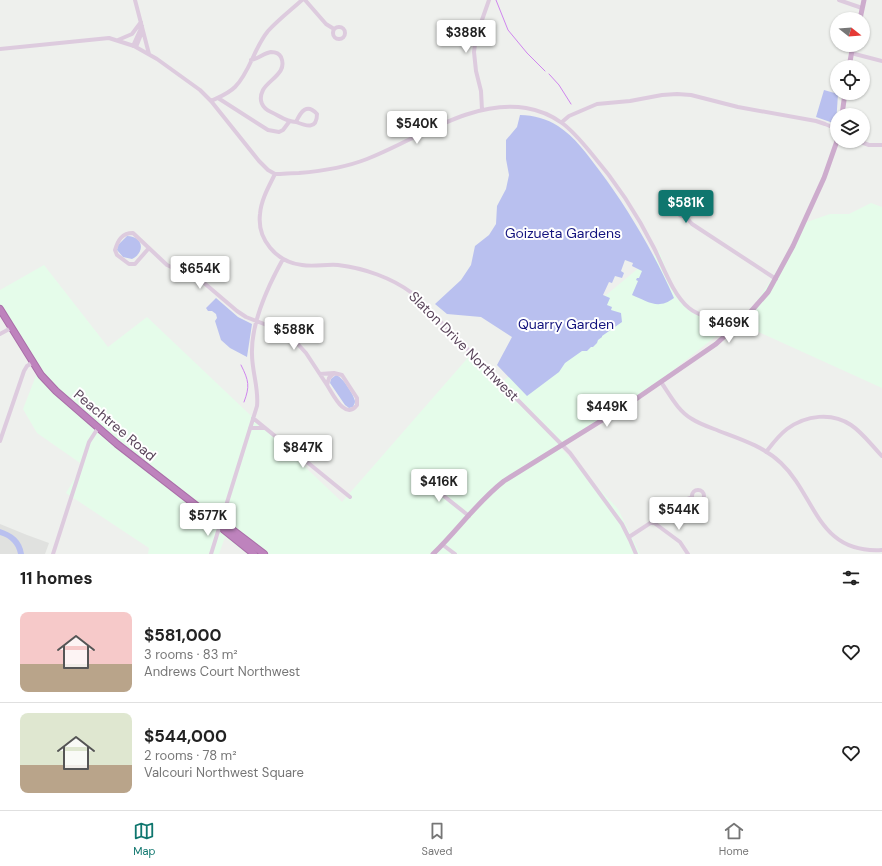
<!DOCTYPE html>
<meta charset="utf-8">
<style>
:root{--surface:#fff;--page:#f2f2f2;--text:#222;--muted:#767676;--line:#e0e0e0;--accent:#0f766e}
body{margin:0;font-family:"DM Sans",sans-serif;background:var(--page);color:var(--text);height:100vh;display:flex;flex-direction:column;font-size:15px;white-space:nowrap}
*{box-sizing:border-box;margin:0}
p{font-size:13px;color:var(--muted)}
.icon{flex:none;width:22px;height:22px;fill:none;stroke:currentColor;stroke-width:2;stroke-linecap:round;stroke-linejoin:round}
.map{position:relative;height:554px;overflow:hidden}
.details{display:flex;flex-direction:column;background:var(--surface);flex:1}
.details>*{flex:none}
.needle{width:26px;rotate:107deg}
.fabs{position:absolute;left:830px;top:12px;display:grid;gap:8px}
.fabs a{display:grid;place-items:center;width:40px;height:40px;border-radius:50%;background:var(--surface);box-shadow:0 1px 3px #0004;font-size:20px}
.price{position:absolute;translate:-50% -34px;padding:0 9px;border-radius:4px;background:#fff;color:#222;font-size:13px;line-height:26px;filter:drop-shadow(0 1px 2px #0008)}
.price::after{content:'';position:absolute;left:50%;top:24px;width:12px;height:9px;margin-left:-6px;background:inherit;clip-path:polygon(0 0,100% 0,50% 100%)}
.price.on{background:var(--accent);color:#fff}
ul{padding:0;list-style:none}
li{display:flex;align-items:center;gap:12px;height:100px;padding:0 20px}
li+li{border-top:1px solid var(--line)}
li span{display:grid;place-items:center;flex:none;width:112px;height:80px;border-radius:8px;color:#555}
li>.icon{margin-inline-start:auto}
span .icon{width:48px;height:48px;fill:#fffc;stroke-width:1}
li b{font-size:17px}
h2{display:flex;justify-content:space-between;align-items:center;height:48px;padding:0 20px;font-size:17px}
.tabs{display:flex;justify-content:space-around;align-items:center;height:56px;border-top:1px solid var(--line);background:var(--surface);font-size:11px;color:var(--muted)}
.tabs a{display:grid;justify-items:center;gap:2px}
.tabs .on{color:var(--accent)}
.map>svg:first-child{display:block}
.commercial{fill:#e5fcea}
.education{fill:#e0e1df}
.green{fill:#b9c0ef}
.lines{fill:none;stroke-linecap:round;stroke-linejoin:round}
.stream{stroke:#cf85ee;stroke-width:1}
.highway-casing{stroke:#a96ea8;stroke-width:8}
.minor{stroke:#ddcbde;stroke-width:4}
.major{stroke:#cdaccd;stroke-width:5}
.highway{stroke:#be83bd;stroke-width:6}
.labels{text-anchor:middle;stroke-width:4;stroke-linejoin:round;paint-order:stroke}
.park-label{font-size:14px;fill:#14157e;stroke:#fff}
.street-label{font-size:14px;fill:#5a455b;stroke:#fff}
</style>
<div class="map">
<svg width="882" height="554" viewBox="0 0 882 554">
<rect width="100%" height="100%" fill="#eef0ed"/>
<!-- commercial -->
<path class="commercial" d="M871 203 882 207V388L741 324 771 280 804 223 830 214H849Z
M659 251 677 296 695 313 704 315 724 330 663 378 560 447 618 509 640 554H247L225 537 219 554H148L149 548 66 493 83 465 37 433 23 409 39 368 0 306V290L44 265 108 347 147 317 342 502 472 353 503 381Z"/>
<!-- education -->
<path class="education" d="M0 524 27 535 49 543 45 554H0Z"/>
<!-- green -->
<path class="green" d="M824 90 838 94 836 124 816 117Z
M520 115C534 115 547 119 558 126 575 137 587 154 599 170 629 210 654 253 674 298 658 310 649 302 632 295L638 281 636 280 637 278H639L642 271 632 266 633 263 625 260 621 271 624 273 622 278 615 276 612 283 609 282 603 295 610 298 607 305 612 307 611 310 621 313 622 322 602 336V337L598 340 597 343 593 347H591L587 351H582L565 363 559 372 527 396 497 365 512 337 481 317 447 314 435 304 461 280 471 265 475 246 489 235 496 224 497 206 506 189 509 175 506 159V140L517 127Z
M127 236C143 236 146 252 132 259L123 257 117 250 118 245Z
M216 298 238 317 252 324 247 357 230 348 221 340 215 321 217 318 216 314 212 311H208L206 308Z
M336 375C342 376 354 395 355 401 355 404 354 404 353 407L349 408 345 405 330 383 331 379Z
M0 529C13 533 22 540 24 554H18C16 544 10 538 0 535Z"/>
<g class="lines">
<!-- stream -->
<path class="stream" d="M496 0 508 30 527 53 545 71
M549 74 559 85 571 104
M241 365C249 381 250 386 244 402"/>
<defs>
<path id="highway" d="M0 309 41 375 56 391 117 444 220 524 224 530 254 554
M220 524 226 525 264 554"/>
</defs>
<!-- highway casing -->
<use href="#highway" class="highway-casing"/>
<!-- minor -->
<path class="minor" d="M135 0 149 54
M305 0 326 24 334 29
M839 0 862 8
M333 33a6 6 0 1 1 12 0a6 6 0 1 1-12 0Z
M118 40 132 34 141 22
M133 46 142 26
M136 47 142 32
M0 49 109 38 134 46 157 59 200 90 211 101 259 161 268 170 275 174C283 174 291 173 299 173 323 171 344 168 367 159 416 140 471 99 526 108 538 110 551 115 562 123 573 131 582 142 591 153 616 182 637 214 654 248 663 266 673 295 689 308 701 318 722 320 737 325
M851 53 882 61
M251 60C258 59 264 53 271 52 275 52 279 53 281 57 288 73 269 79 263 90 258 100 262 108 271 112 280 116 286 122 296 122 301 111 307 103 317 114 317 130 306 126 296 122
M218 98 268 130 279 132 283 130 289 122
M211 101C219 97 228 94 235 87 250 72 254 48 268 31 278 20 291 10 302 0
M482 110 481 91 476 71 474 52 476 37 489 0
M562 122 569 116 597 104 630 101 662 95 677 94 691 95 738 107 816 121 825 124 837 129
M858 141 869 145H882
M275 174C269 186 261 200 260 214 257 239 276 262 302 265 314 267 326 264 338 265 364 268 392 278 412 293L570 453 622 524 630 540 636 554
M677 210a6 6 0 1 1 12 0a6 6 0 1 1-12 0Z
M685 216 692 224 776 279
M149 248 135 264H129L117 255 115 250C118 240 122 233 133 233L167 265 203 282 237 311 246 317 280 330 294 340 306 353 327 385
M0 334 11 328
M334 373 342 375 357 398V405C345 421 333 394 327 385L329 378Z
M320 374 334 373
M661 382C670 395 678 411 692 419 698 423 706 426 714 429 737 438 762 445 781 463 816 496 817 554 882 550
M253 418 350 497
M250 428H265
M0 441 24 371 27 366 32 363
M766 452C773 443 779 435 787 429 806 415 832 412 851 425 863 433 872 446 882 456
M420 477 469 516
M692 496a6 6 0 1 1 12 0a6 6 0 1 1-12 0Z
M653 522 680 542 688 554
M629 537 687 499 692 497
M443 545 455 554
M53 554 89 442 98 428
M211 554 257 406C259 389 252 372 252 354 251 323 268 286 283 259"/>
<!-- major -->
<path class="major" d="M860 19 864 0
M849 67 853 45
M842 115 845 93
M433 554C457 531 477 502 504 481L633 401 716 344 747 316 768 292 793 246 824 178 837 141"/>
<!-- highway -->
<use href="#highway" class="highway"/>
</g>
<g class="labels">
<!-- park labels -->
<g class="park-label">
<text x="563" y="238">Goizueta Gardens</text>
<text x="566" y="329">Quarry Garden</text>
</g>
<!-- street labels -->
<g class="street-label">
<text transform="translate(464 346) rotate(45)" y="5">Slaton Drive Northwest</text>
<text transform="translate(115 425) rotate(40)" y="5">Peachtree Road</text>
</g>
</g>
</svg>
<div class="fabs">
<a><svg class="needle" viewBox="-14 -14 28 28"><path d="M0-13l5 13h-10z" fill="#e53935"/><path d="M0 13l5-13h-10z" fill="#767676"/></svg></a>
<a><svg class="icon" aria-label="locate" viewBox="0 0 24 24"><circle cx="12" cy="12" r="6"/><path d="M12 2v4M12 18v4M2 12h4M18 12h4"/></svg></a>
<a><svg class="icon" aria-label="layers" viewBox="0 0 24 24"><path d="M12 4l9 5-9 5-9-5zM3 14l9 5 9-5"/></svg></a>
</div>
<b class="price" style="left:466px;top:54px">$388K</b>
<b class="price" style="left:417px;top:145px">$540K</b>
<b class="price on" style="left:686px;top:224px">$581K</b>
<b class="price" style="left:200px;top:290px">$654K</b>
<b class="price" style="left:729px;top:344px">$469K</b>
<b class="price" style="left:294px;top:351px">$588K</b>
<b class="price" style="left:607px;top:428px">$449K</b>
<b class="price" style="left:303px;top:469px">$847K</b>
<b class="price" style="left:439px;top:503px">$416K</b>
<b class="price" style="left:679px;top:531px">$544K</b>
<b class="price" style="left:208px;top:537px">$577K</b>
</div>
<section class="details">
<h2>11 homes<svg class="icon" aria-label="filters" viewBox="0 0 24 24"><path d="M4 7h16M4 17h16"/><circle cx="9" cy="7" r="2"/><circle cx="15" cy="17" r="2"/></svg></h2>
<ul>
<li><span style="background:linear-gradient(#f6c9c9 65%,#b9a48a 0)"><svg class="icon" aria-label="home" viewBox="0 0 24 24"><path d="M3 11l9-7 9 7M6 9v11h12V9"/></svg></span><div><b>$581,000</b><p>3 rooms · 83 m²</p><p>Andrews Court Northwest</p></div><svg class="icon" aria-label="heart" viewBox="0 0 24 24"><path d="M12 20l-8-8c-3-5 5-10 8-4 3-6 11-1 8 4z"/></svg></li>
<li><span style="background:linear-gradient(#dfe7d0 65%,#b9a48a 0)"><svg class="icon" aria-label="home" viewBox="0 0 24 24"><path d="M3 11l9-7 9 7M6 9v11h12V9"/></svg></span><div><b>$544,000</b><p>2 rooms · 78 m²</p><p>Valcouri Northwest Square</p></div><svg class="icon" aria-label="heart" viewBox="0 0 24 24"><path d="M12 20l-8-8c-3-5 5-10 8-4 3-6 11-1 8 4z"/></svg></li>
</ul>
</section>
<nav class="tabs">
<a class="on"><svg class="icon" aria-label="map" viewBox="0 0 24 24"><path d="M3 6l6-2 6 2 6-2v14l-6 2-6-2-6 2zM9 4v14M15 6v14"/></svg>Map</a>
<a><svg class="icon" aria-label="saved" viewBox="0 0 24 24"><path d="M7 4h10v16l-5-4-5 4z"/></svg>Saved</a>
<a><svg class="icon" aria-label="home" viewBox="0 0 24 24"><path d="M3 11l9-7 9 7M6 9v11h12V9"/></svg>Home</a>
</nav>
